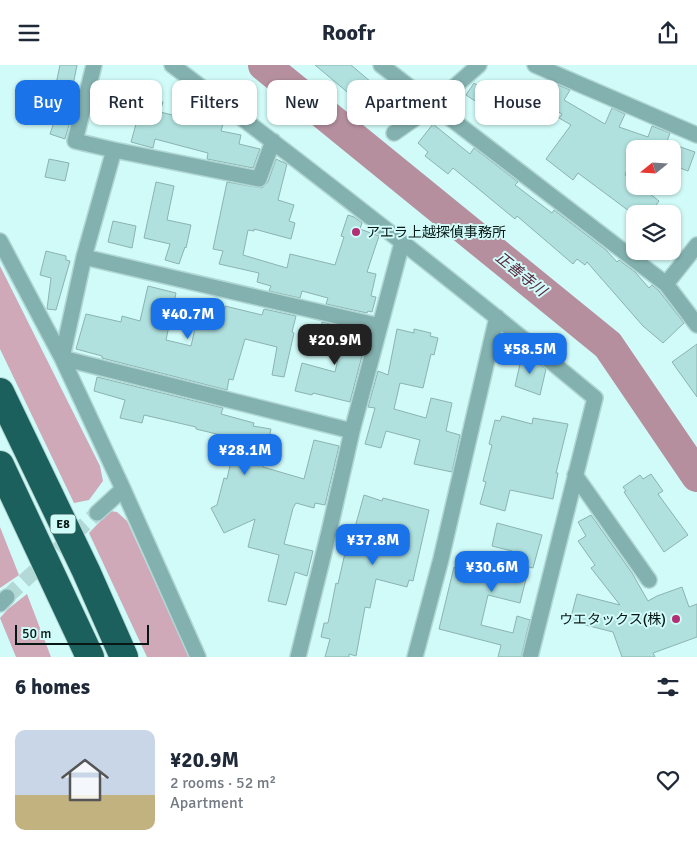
<!DOCTYPE html>
<meta charset="utf-8">
<style>
:root{--surface:#fff;--page:#f6f6f7;--text:#1f2937;--muted:#747a83;--line:#e0e1e3;--accent:#1a73e8}
body{margin:0;font-family:Signika,"Noto Sans JP",sans-serif;background:var(--page);color:var(--text);height:100vh;display:flex;flex-direction:column;font-size:19px;white-space:nowrap}
*{box-sizing:border-box;margin:0}
p{font-size:16px;color:var(--muted)}
.icon{flex:none;width:28px;height:28px;fill:none;stroke:currentColor;stroke-width:2;stroke-linecap:round;stroke-linejoin:round}
.map{position:relative;height:592px;overflow:hidden}
.panel{display:flex;flex-direction:column;background:var(--surface);flex:1}
.panel>*{flex:none}
.top-card{position:absolute;left:15px;top:15px;width:668px;height:45px;display:flex;gap:10px}
.needle{width:32px;rotate:252deg}
.fabs{position:absolute;left:626px;top:75px;display:grid;gap:10px}
.fabs a{display:grid;place-items:center;width:55px;height:55px;border-radius:10px;background:var(--surface);box-shadow:0 1px 4px #0004;font-size:25px}
.scale{position:absolute;left:15px;bottom:12px;width:134px;box-sizing:border-box;padding-left:5px;border:2px solid #071716;border-top:0;font-size:14px;line-height:18px;white-space:nowrap;color:#071716;-webkit-text-stroke:4px #d1fbf8;paint-order:stroke}
.price{position:absolute;translate:-50% -42px;padding:0 11px;border-radius:10px;background:var(--accent);color:#fff;font-size:16px;line-height:32px;filter:drop-shadow(0 1px 2px #0008)}
.price::after{content:'';position:absolute;left:50%;top:30px;width:15px;height:11px;margin-left:-8px;background:inherit;clip-path:polygon(0 0,100% 0,50% 100%)}
.price.active{background:#222;color:#fff}
ul{padding:0;list-style:none}
li{display:flex;align-items:center;gap:15px;height:125px;padding:0 15px}
li+li{border-top:1px solid var(--line)}
li span{display:grid;place-items:center;flex:none;width:140px;height:100px;border-radius:10px;color:#555}
li>.icon{margin-inline-start:auto}
span .icon{width:60px;height:60px;fill:#fffc;stroke-width:1}
li b{font-size:21px}
h2{display:flex;justify-content:space-between;align-items:center;height:60px;padding:0 15px;font-size:21px}
.pill{padding:0 18px;border-radius:10px;background:var(--surface);box-shadow:0 1px 4px #0004;font-size:18px;line-height:45px}
.pill.active{background:var(--accent);color:#fff}
header{display:flex;justify-content:space-between;align-items:center;height:65px;padding:0 15px;background:var(--surface);font-size:22px;font-weight:700}
.map>svg:first-child{display:block}
.forest{fill:#d0a9b9}
.lines{fill:none;stroke-linecap:round;stroke-linejoin:round}
.river{stroke:#b58f9e;stroke-width:32}
.building{fill:#b0e1de;stroke:#8bb3b1}
.street-tunnel{stroke:#b3d9d6;stroke-width:15;stroke-dasharray:15 8;stroke-linecap:butt}
.street-casing{stroke:#b1d7d4;stroke-width:18}
.highway-casing{stroke:#b1d7d4;stroke-width:30}
.street{stroke:#83b1af;stroke-width:15}
.highway{stroke:#1c605d;stroke-width:28}
.poi-dot{fill:#b32f75;stroke:#d1fbf8;stroke-width:2}
.labels{text-anchor:middle;stroke-width:4;stroke-linejoin:round;paint-order:stroke}
.shield{fill:#d1fbf8;stroke:#445b5a;stroke-width:1}
.shield-label{font-size:12px;font-weight:bold;fill:#071716}
.poi-label{font-size:14px;fill:#071716;stroke:#d1fbf8;text-anchor:start}
.water-label{font-size:15px;font-style:italic;fill:#55233b;stroke:#d1fbf8}
</style>
<header><svg class="icon" aria-label="menu" viewBox="0 0 24 24"><path d="M4 6h16M4 12h16M4 18h16"/></svg>Roofr<svg class="icon" aria-label="share" viewBox="0 0 24 24"><path d="M12 15V3M7 8l5-5 5 5M5 13v7h14v-7"/></svg></header>
<div class="map">
<svg width="697" height="592" viewBox="0 0 697 592">
<rect width="100%" height="100%" fill="#d1fbf8"/>
<!-- forest -->
<path class="forest" d="M0 201 100 401 103 416 89 435 74 438 0 284Z
M110 446 117 447 127 456 189 592H147L89 468Z
M0 462 19 510 0 523Z
M27 529 51 592H16L0 553 8 544Z"/>
<g class="lines">
<!-- river -->
<path class="river" d="M264 0 608 280 697 411"/>
</g>
<!-- building -->
<path class="building" d="M60 0H77L69 41 74 42 65 74 50 69 55 54 49 52Z
M315 0H351L391 34 377 52Z
M474 18 512 43 505 54 502 53 499 58 486 49 489 45 466 30Z
M558 20 570 25 564 35 605 59 612 43 625 49 619 62 648 72 652 61 670 68 666 79 672 81V79L695 87 688 106 672 100V84H635L625 110 635 117V121H640L659 136 650 149H633L578 108 573 115 546 94 571 60 559 53 562 49 535 32 542 22 552 28Z
M140 31 163 37 160 47 189 54 190 50 223 59 221 66 241 70 239 79 260 84 253 103 207 94 208 88 155 74 153 83 131 77 136 59 133 58Z
M433 59 470 89 474 83 518 117 515 120 552 148 554 145 606 185 617 197 619 195 635 207 649 223 652 220 659 226 684 258 663 278 643 261 587 197 585 200 577 194 573 199 517 151 515 154 453 103 448 109 425 91 428 87 418 78Z
M49 94 69 98 65 116 45 112Z
M276 94 287 99 278 135 294 140 289 156 295 158 291 174 254 164V166L248 165 243 190 287 203 290 189 335 200 344 172 341 171 348 150 354 152 362 158 360 164 379 171 367 207 376 209 371 231 376 232 372 247 368 246 367 248 326 239 328 233 302 226 300 233 269 226 271 221 257 217 259 208 219 199 223 186 213 184 227 117 262 123 268 117Z
M156 117 174 121 167 155 191 160 186 183 185 182 179 199 165 195 170 179 144 173Z
M113 156 136 161 132 183 108 177Z
M46 186 66 191V195L70 196 56 245 47 244 51 213 40 210Z
M148 221 176 228 166 275 191 281 201 237 225 244V241L262 250 264 244 296 251 292 267 294 268 284 312 272 310 277 282 245 274 233 315 229 314 227 325 102 293V291L76 284 86 249 121 257 122 251 140 256Z
M322 257 363 267 360 282 364 283 350 337 313 328 312 330 295 326 302 298 335 307 342 277 319 272Z
M397 264 414 268V264L431 268 430 271 438 273 434 290 431 289 423 323 400 318 394 344 426 353 431 333 452 338 446 366 460 370 452 407 414 399 420 375 386 366 381 383 365 379 375 343 368 342 378 306 388 310Z
M697 279V332L672 297Z
M522 290 530 292 546 304 540 330 515 321Z
M97 312 223 343 221 349 254 358 253 361 271 364 263 402 304 414 314 375 339 381 325 440 315 438 314 443 296 438 293 443 284 479 313 486 307 511 295 507 286 540 268 536 279 490 248 482 255 454 224 468 211 443 217 440 224 413 227 414 235 378 232 377 233 373 196 364V362L144 350 142 358 120 353 125 335 94 326Z
M502 351 532 359 533 353 568 359 556 408H558L553 434 510 425 505 446 480 439 486 417 483 416 492 380 489 379 495 355 500 356Z
M651 409 663 426 658 429 688 470 664 487 624 427 626 426 623 422 640 410 643 414Z
M364 430 382 436 383 433 429 445 413 516 409 515 407 522 376 514 370 543 365 542 356 591 349 589V592H325L330 574 321 572 324 558H328L336 518 338 519 347 479 350 480Z
M591 450 632 508 648 536 657 531 682 522 689 542 697 539V572L653 588 655 592H622L613 567 570 556 577 529 620 540 591 503 595 500 578 476 586 471 578 457Z
M497 458 542 470 533 503 529 502 520 538 488 530 481 560 513 568 517 551 530 555 521 592H498L501 580 439 564 454 502 463 505V502L506 513 512 486 492 481Z"/>
<g class="lines">
<!-- street-tunnel -->
<path class="street-tunnel" d="M7 532 97 448"/>
<defs>
<path id="street" d="M172 0C315 108 457 218 595 333L530 592
M381 0 666 219 697 260
M535 0 697 70
M394 68 434 40 479 0
M114 85 259 114 273 76
M0 176 62 293 123 424 198 592
M84 192 380 261
M666 219 697 180
M62 293 84 192 114 85 75 76 94 0
M62 293 352 366
M575 410 649 515
M97 448 123 424
M0 539 7 532
M298 592 329 467 352 366 402 178
M415 592 441 494 497 252"/>
<path id="highway" d="M0 327 86 506 124 592
M0 400 90 592"/>
</defs>
<!-- street casing -->
<use href="#street" class="street-casing"/>
<!-- highway casing -->
<use href="#highway" class="highway-casing"/>
<!-- street -->
<use href="#street" class="street"/>
<!-- highway -->
<use href="#highway" class="highway"/>
</g>
<!-- markers -->
<g class="poi-dot">
<circle cx="356" cy="167" r="5"/>
<circle cx="676" cy="554" r="5"/>
</g>
<g class="labels">
<!-- shield labels -->
<rect class="shield" x="50.5" y="449.5" width="25" height="19" rx="4"/>
<g class="shield-label">
<text x="63" y="463">E8</text>
</g>
<!-- poi labels -->
<g class="poi-label">
<text x="366" y="172">アエラ上越探偵事務所</text>
<text x="666" y="559" text-anchor="end">ウエタックス(株)</text>
</g>
<!-- water labels -->
<g class="water-label">
<text transform="translate(521 209) rotate(39)" y="5">正善寺川</text>
</g>
</g>
</svg>
<div class="fabs">
<a><svg class="needle" viewBox="-14 -14 28 28"><path d="M0-13l5 13h-10z" fill="#e53935"/><path d="M0 13l5-13h-10z" fill="#747a83"/></svg></a>
<a><svg class="icon" aria-label="layers" viewBox="0 0 24 24"><path d="M12 4l9 5-9 5-9-5zM3 14l9 5 9-5"/></svg></a>
</div>
<div class="scale">50 m</div>
<b class="price" style="left:188px;top:275px">¥40.7M</b>
<b class="price active" style="left:335px;top:301px">¥20.9M</b>
<b class="price" style="left:530px;top:310px">¥58.5M</b>
<b class="price" style="left:245px;top:411px">¥28.1M</b>
<b class="price" style="left:373px;top:501px">¥37.8M</b>
<b class="price" style="left:492px;top:528px">¥30.6M</b>
<div class="top-card">
<a class="pill active">Buy</a>
<a class="pill">Rent</a>
<a class="pill">Filters</a>
<a class="pill">New</a>
<a class="pill">Apartment</a>
<a class="pill">House</a>
</div>
</div>
<section class="panel">
<h2>6 homes<svg class="icon" aria-label="filters" viewBox="0 0 24 24"><path d="M4 7h16M4 17h16"/><circle cx="9" cy="7" r="2"/><circle cx="15" cy="17" r="2"/></svg></h2>
<ul>
<li><span style="background:linear-gradient(#c9d6e8 65%,#c2b280 0)"><svg class="icon" aria-label="home" viewBox="0 0 24 24"><path d="M3 11l9-7 9 7M6 9v11h12V9"/></svg></span><div><b>¥20.9M</b><p>2 rooms · 52 m²</p><p>Apartment</p></div><svg class="icon" aria-label="heart" viewBox="0 0 24 24"><path d="M12 20l-8-8c-3-5 5-10 8-4 3-6 11-1 8 4z"/></svg></li>
</ul>
</section>
